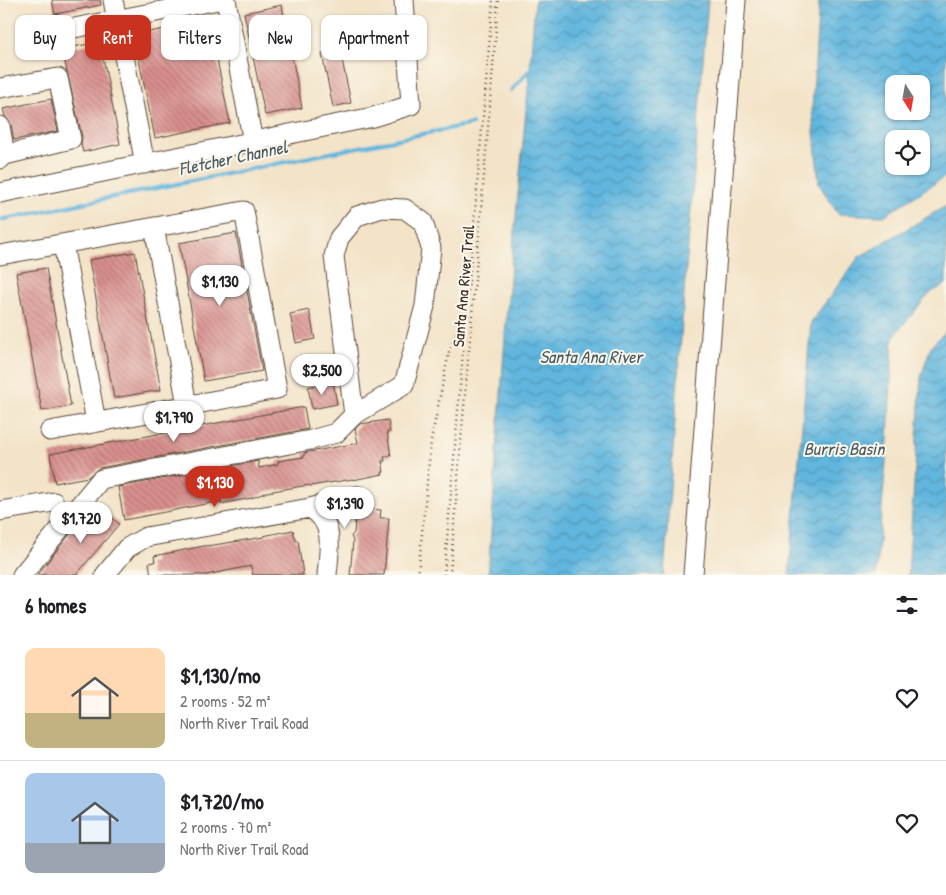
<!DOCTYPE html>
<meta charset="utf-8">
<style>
:root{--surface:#fff;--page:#f2f2f2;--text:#202124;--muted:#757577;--line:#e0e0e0;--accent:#c8321e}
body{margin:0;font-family:"Patrick Hand",sans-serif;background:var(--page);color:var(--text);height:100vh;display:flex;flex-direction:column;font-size:19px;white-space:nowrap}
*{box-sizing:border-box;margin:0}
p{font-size:16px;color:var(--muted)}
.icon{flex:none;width:28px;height:28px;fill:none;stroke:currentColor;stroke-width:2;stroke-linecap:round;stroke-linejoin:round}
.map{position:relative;height:575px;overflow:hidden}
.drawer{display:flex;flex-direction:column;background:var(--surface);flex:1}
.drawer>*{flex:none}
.hud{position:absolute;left:15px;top:15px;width:500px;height:45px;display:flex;gap:10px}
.needle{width:32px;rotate:169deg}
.fabs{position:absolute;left:885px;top:75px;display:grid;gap:10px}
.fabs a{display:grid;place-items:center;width:45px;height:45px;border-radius:10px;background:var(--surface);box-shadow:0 1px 4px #0004;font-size:25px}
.price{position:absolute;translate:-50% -42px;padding:0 11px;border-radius:18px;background:#fff;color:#222;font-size:16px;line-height:32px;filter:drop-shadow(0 1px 2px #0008)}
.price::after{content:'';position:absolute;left:50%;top:30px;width:15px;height:11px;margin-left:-8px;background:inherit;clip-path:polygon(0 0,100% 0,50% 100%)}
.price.active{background:var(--accent);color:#fff}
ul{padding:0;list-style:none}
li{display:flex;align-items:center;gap:15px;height:125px;padding:0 25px}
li+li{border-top:1px solid var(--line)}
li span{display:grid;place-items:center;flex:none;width:140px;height:100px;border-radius:10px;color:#555}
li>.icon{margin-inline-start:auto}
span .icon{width:60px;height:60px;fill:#fffc;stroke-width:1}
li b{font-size:21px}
h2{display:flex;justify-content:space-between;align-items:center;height:60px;padding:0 25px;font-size:21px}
.tag{padding:0 18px;border-radius:10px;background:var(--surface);box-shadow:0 1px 4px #0004;font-size:18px;line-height:45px}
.tag.active{background:var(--accent);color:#fff}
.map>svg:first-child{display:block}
.water{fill:url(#water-waves);stroke:#4e707e;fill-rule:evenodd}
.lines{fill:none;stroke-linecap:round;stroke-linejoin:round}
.stream{stroke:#61b6de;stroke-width:4}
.building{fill:url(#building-back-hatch)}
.minor-casing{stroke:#574637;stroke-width:21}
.path{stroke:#574637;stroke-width:2.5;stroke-dasharray:1 4;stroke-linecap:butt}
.minor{stroke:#fff;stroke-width:19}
.labels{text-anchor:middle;stroke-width:4;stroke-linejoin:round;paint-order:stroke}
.street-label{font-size:16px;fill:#3b2a1e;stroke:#fbf7ec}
.water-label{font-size:18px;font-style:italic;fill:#485b61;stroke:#fbf7ec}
</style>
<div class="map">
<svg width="946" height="575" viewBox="0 0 946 575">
<defs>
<pattern id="water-waves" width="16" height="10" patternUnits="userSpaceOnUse" patternTransform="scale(1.25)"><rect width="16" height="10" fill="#61b6de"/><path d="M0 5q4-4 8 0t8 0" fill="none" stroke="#5194b3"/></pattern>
<pattern id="building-back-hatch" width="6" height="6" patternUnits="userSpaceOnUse" patternTransform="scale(1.25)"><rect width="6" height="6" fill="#d9908e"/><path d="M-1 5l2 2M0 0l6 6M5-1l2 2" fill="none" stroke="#b17673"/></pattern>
</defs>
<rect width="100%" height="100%" fill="#fbf7ec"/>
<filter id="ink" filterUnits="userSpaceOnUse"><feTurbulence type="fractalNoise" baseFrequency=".02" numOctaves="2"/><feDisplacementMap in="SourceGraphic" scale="10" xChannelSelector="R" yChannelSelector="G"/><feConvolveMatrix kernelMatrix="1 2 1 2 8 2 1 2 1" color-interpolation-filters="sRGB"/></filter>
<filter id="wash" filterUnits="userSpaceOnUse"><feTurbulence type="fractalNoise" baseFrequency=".0096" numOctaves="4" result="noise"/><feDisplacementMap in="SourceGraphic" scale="20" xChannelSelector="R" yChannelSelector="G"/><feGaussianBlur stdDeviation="1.12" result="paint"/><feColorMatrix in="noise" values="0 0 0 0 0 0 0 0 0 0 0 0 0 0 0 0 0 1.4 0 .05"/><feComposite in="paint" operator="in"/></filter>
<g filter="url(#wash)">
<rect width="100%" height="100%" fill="#f3e3c7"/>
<!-- water -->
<path class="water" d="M535 0H708L684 294 664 575H488L507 310 530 69Z
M819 0H946V176L884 216 838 214 819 184 812 110ZM894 84H921V111H894ZM894 139H921V166H894Z
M946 206V284L930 293 893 337 888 440 876 575H789L811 322 859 257Z
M946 331V575H908L921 377 931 346Z"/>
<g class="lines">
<!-- stream -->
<path class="stream" d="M511 91 533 66
M0 220 472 124"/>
</g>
<g id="blocks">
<!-- building -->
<path class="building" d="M52 0H100L101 5 55 14Z
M282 5 302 108 265 115 244 13Z
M209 20 230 123 155 138 134 35Z
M100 42 120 144 83 152 81 144 82 137 62 49Z
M340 50 351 103 333 107 322 54Z
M51 99 58 131 14 140 11 124 5 116 3 109Z
M236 233 262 371 204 381 179 243Z
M135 252 161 390 114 398 89 260Z
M46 268 71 406 42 411 16 273Z
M309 310 315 339 296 343 290 314Z
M333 382 337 404 312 409 308 387Z
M304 407 308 429 99 468 88 477 55 483 50 454Z
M388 420 390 432H387L391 456 384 457 385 461H382L384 472H382L383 474 353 480V479L310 486 309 485 267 492 252 498 221 504V501L124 520 118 487 258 461 259 468 278 464V461L304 457V453L358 443 355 429 360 424Z
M95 503 119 524 76 575H37Z
M356 508 381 510 380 518H389L384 575H350L353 541 351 536 354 533Z
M293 530 296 541 298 540 303 575H253L251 566 206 575H151L149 563 155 562 154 556 204 546 214 545 264 537 263 536Z"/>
</g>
</g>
<g filter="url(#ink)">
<use href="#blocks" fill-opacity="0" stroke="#574637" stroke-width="1"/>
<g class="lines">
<defs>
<path id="minor" d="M113 0 145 164
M226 0 253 142
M64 30 218 0
M0 88 58 78 71 139 5 155 0 159
M0 126 5 155
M0 193 373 117 411 105 404 0
M154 227 187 405
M63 244 96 422
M0 255 244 211 277 389 50 431
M310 508C336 523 329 549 327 575
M0 511 54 502
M22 575 101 479 311 440 336 433 354 415 404 385 425 306 431 248 423 222 405 209 382 208 357 216 339 238 334 256 354 415
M105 575 127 548 146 537 310 508 358 496
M693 575 736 0"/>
</defs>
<!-- minor casing -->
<use href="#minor" class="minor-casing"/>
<!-- path -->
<path class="path" d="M418 575 431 441 449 352 467 303
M444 575 493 0
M450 575C465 383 484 192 498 0"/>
<!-- minor -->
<use href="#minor" class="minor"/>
</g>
</g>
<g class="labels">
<!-- street labels -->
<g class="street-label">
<text transform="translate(463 286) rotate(-85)" y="6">Santa Ana River Trail</text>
</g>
<!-- water labels -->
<g class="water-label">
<text transform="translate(233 158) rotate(-12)" y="6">Fletcher Channel</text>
<text x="591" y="363">Santa Ana River</text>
<text x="844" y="455">Burris Basin</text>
</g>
</g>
</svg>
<div class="fabs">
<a><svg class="needle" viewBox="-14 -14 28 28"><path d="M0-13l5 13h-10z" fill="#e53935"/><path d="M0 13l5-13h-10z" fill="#757577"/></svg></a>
<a><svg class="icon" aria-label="locate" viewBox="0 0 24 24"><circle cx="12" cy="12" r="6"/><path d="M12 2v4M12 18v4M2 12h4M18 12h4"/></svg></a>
</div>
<b class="price" style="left:220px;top:307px">$1,130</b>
<b class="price" style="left:322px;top:396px">$2,500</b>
<b class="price" style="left:174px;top:443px">$1,790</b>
<b class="price active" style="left:215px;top:508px">$1,130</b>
<b class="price" style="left:345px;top:529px">$1,390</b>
<b class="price" style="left:81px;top:544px">$1,720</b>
<div class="hud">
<a class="tag">Buy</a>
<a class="tag active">Rent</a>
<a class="tag">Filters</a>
<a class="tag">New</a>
<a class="tag">Apartment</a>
</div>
</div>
<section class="drawer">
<h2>6 homes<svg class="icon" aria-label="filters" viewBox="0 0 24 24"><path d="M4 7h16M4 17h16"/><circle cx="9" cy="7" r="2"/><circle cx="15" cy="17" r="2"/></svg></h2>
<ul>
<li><span style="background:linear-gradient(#ffd9b3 65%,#c2b280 0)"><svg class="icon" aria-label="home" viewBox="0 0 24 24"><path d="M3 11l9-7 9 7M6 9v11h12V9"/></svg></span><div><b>$1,130/mo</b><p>2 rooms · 52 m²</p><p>North River Trail Road</p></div><svg class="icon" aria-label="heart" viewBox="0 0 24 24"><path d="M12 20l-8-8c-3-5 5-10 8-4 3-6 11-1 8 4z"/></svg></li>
<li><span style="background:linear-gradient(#a9c7e8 70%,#9aa5b1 0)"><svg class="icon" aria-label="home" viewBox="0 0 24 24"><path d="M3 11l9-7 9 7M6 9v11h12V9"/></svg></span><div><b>$1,720/mo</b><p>2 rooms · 70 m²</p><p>North River Trail Road</p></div><svg class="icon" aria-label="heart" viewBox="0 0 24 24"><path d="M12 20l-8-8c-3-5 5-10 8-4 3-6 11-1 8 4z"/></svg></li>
</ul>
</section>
